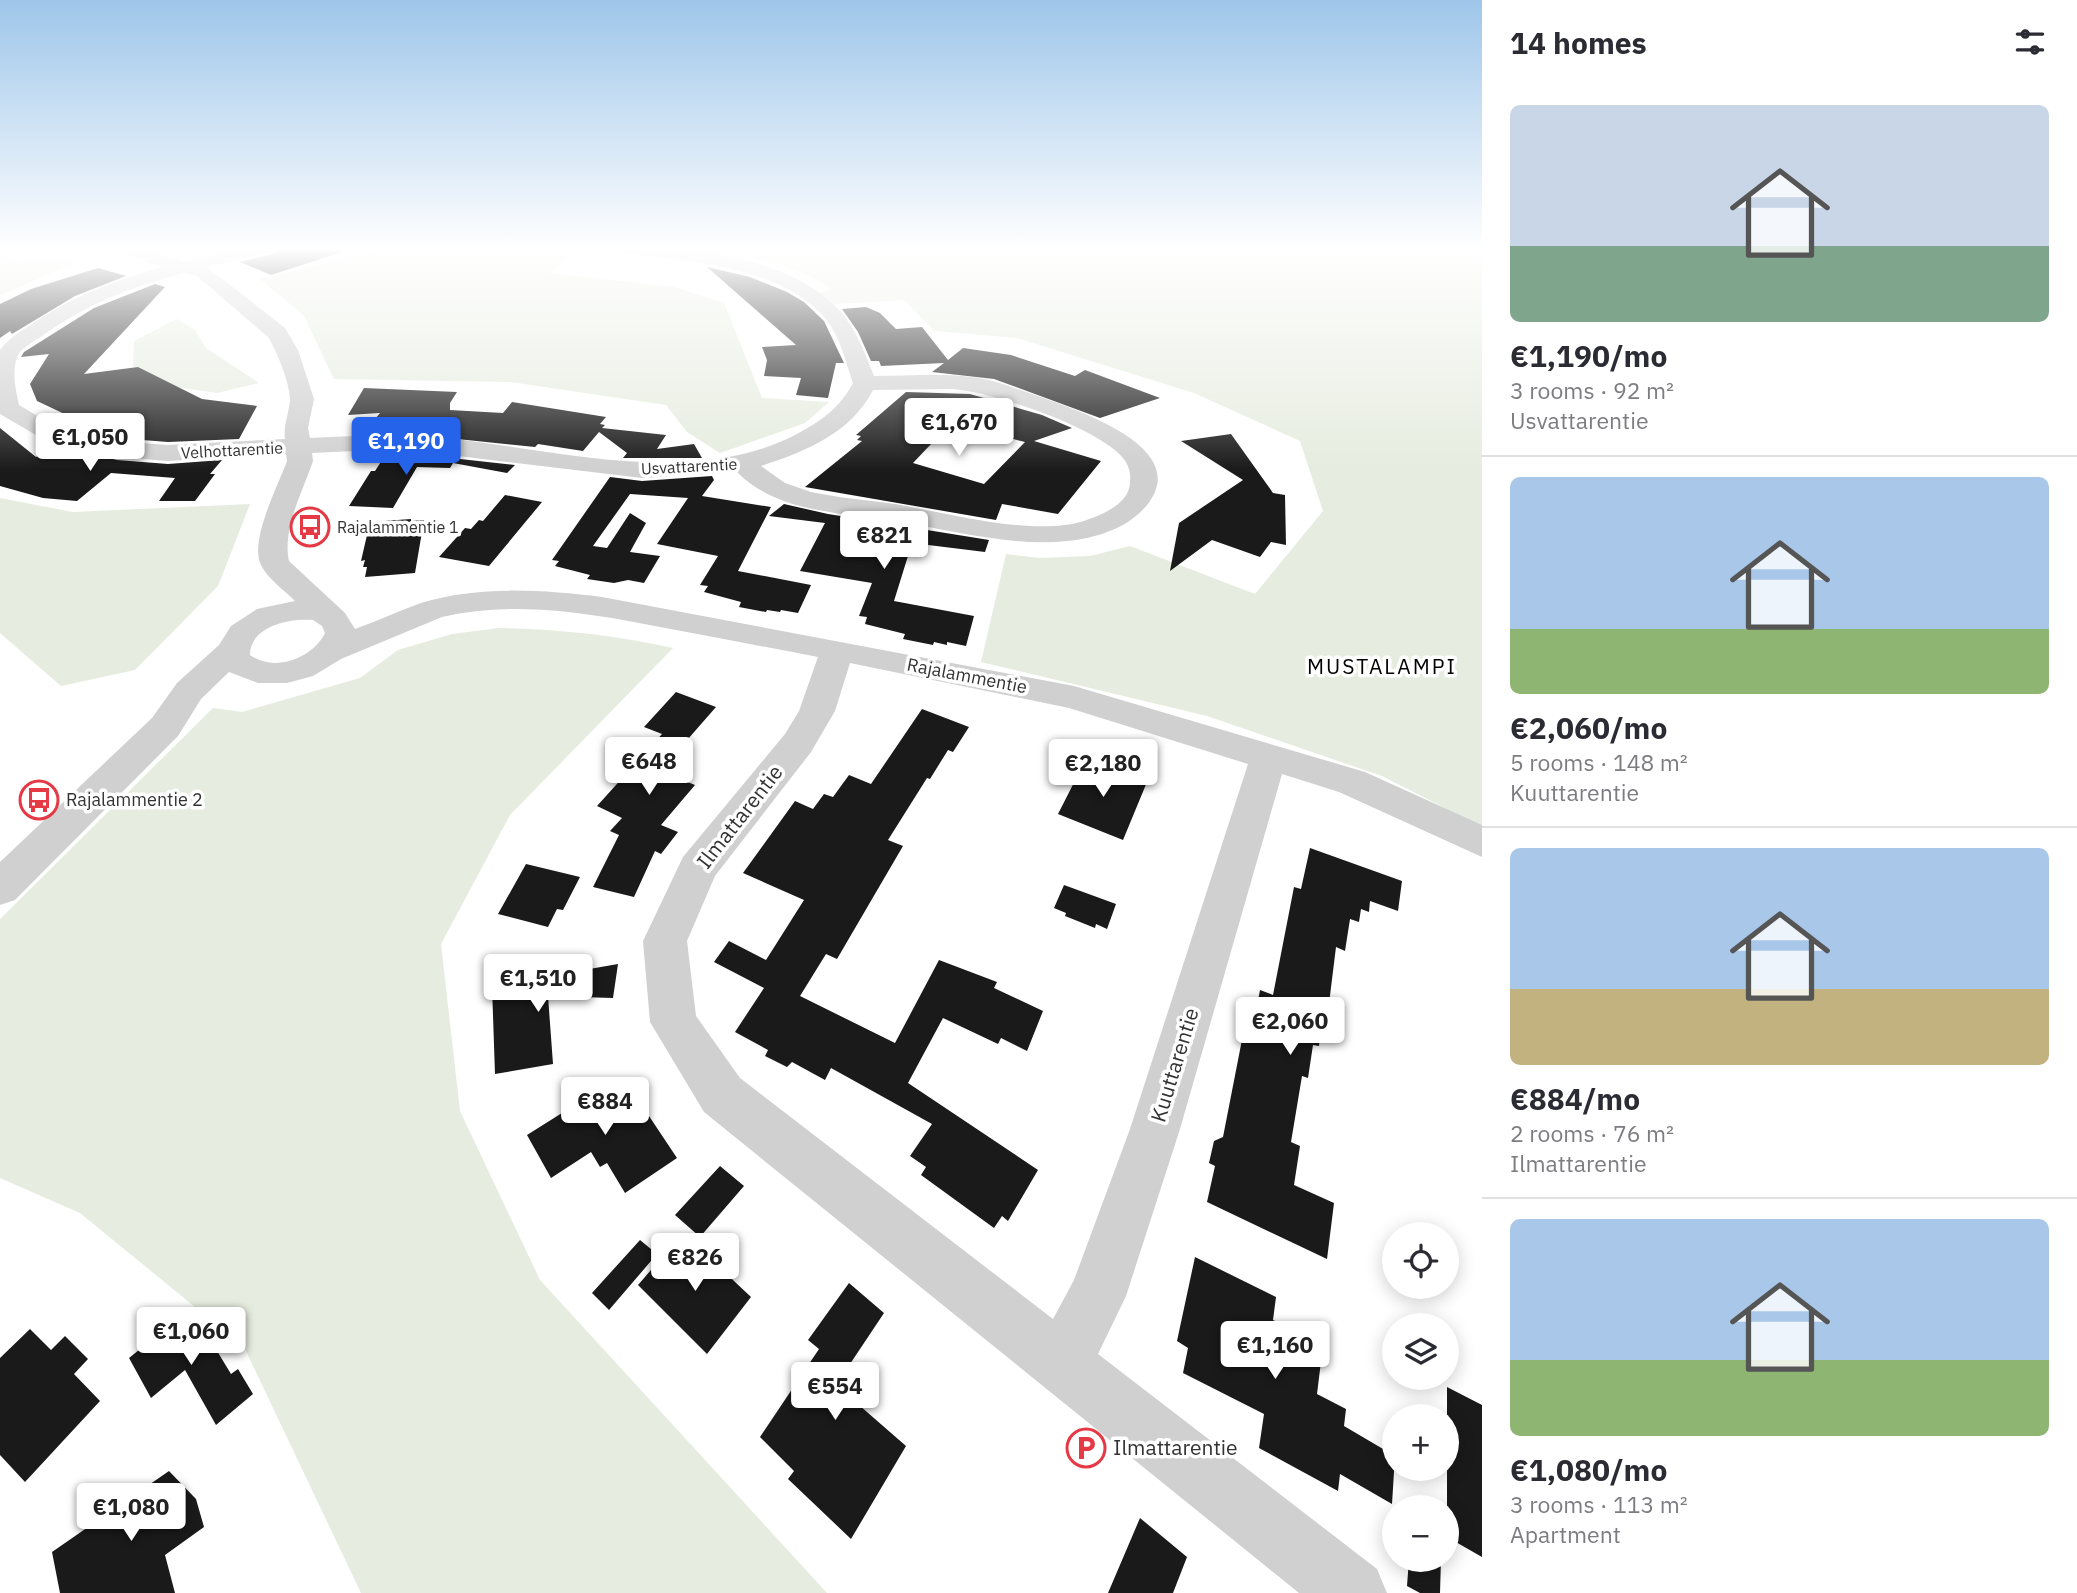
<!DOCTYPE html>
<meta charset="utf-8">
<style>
:root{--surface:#fff;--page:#f2f2f3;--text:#2b2b33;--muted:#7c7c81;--line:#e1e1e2;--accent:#2563eb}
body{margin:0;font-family:"IBM Plex Sans",sans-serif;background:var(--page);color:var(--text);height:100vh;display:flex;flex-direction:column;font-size:26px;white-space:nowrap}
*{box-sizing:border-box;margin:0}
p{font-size:23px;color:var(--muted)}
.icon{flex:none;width:38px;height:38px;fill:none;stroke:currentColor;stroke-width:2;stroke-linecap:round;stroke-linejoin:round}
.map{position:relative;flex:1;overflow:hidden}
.panel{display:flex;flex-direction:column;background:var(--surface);width:595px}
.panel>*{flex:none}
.buttons{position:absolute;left:1382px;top:1222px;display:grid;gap:14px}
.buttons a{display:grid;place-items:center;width:77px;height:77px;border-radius:50%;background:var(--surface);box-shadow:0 4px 18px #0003;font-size:35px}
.price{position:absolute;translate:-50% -60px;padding:0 16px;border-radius:7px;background:#fff;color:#222;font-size:23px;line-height:46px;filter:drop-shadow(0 2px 4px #0008)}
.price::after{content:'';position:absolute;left:50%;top:42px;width:21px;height:16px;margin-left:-10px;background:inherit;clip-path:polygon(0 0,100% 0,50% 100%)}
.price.selected{background:var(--accent);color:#fff}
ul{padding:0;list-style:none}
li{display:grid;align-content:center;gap:14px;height:371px;padding:0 28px}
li+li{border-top:2px solid var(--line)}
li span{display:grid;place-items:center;height:217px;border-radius:10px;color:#555}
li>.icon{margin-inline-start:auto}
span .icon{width:126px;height:126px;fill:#fffc;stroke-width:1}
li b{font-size:30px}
h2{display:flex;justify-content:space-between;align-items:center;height:84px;padding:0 28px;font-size:30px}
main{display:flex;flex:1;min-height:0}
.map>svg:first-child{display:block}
.green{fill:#e6ecdf}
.building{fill:#1a1a1a;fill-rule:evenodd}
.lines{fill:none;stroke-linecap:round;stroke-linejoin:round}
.minor{fill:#d0d0d0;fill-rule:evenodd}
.labels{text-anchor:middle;stroke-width:7;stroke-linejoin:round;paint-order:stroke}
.far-street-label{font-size:16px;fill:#333;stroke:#fff}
.far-poi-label{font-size:16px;fill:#333;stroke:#fff;text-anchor:start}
.street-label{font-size:18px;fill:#333;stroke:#fff}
.poi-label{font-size:18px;fill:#333;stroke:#fff;text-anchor:start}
.quarter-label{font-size:21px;letter-spacing:2px;fill:#000;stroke:#fff}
.near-street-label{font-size:21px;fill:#333;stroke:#fff}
.near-poi-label{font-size:21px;fill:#333;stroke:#fff;text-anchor:start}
</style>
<main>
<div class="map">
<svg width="1482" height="1593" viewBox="0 0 1482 1593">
<rect width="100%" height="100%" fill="#fff"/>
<!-- green -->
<path class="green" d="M385 247H581L550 273 675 287 724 303 762 398 829 402 805 423 720 453 687 432 666 405 511 382 334 379 304 316 260 279Z
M684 247H1482V827L1382 776 1207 716 981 662 1006 554 1040 558 1090 556 1130 546 1255 594 1323 511 1300 441 1194 393 1017 338 934 331 905 300 834 304 818 293 832 289 810 276 777 264 743 256 733 261 679 252Z
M0 256 17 261 83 260 0 295Z
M177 319 195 330 206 348 259 383 217 393 168 386 133 366 134 341Z
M0 498 73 512 250 504 218 586 135 670 61 686 0 633Z
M499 628C558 629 615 635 673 648L510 815 441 944 460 1111 540 1280 827 1593H361L244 1347 80 1213 0 1178V919L213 708 242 712 360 678 398 650 452 634Z"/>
<!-- building -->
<path class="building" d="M278 247H341L342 252 271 275 240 262 273 254Z
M707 267 750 277 787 292 804 302 824 321 844 363H836L828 398 796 395 801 378 764 376 767 360 762 347 796 345Z
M98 268 126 276 75 296 12 334 10 331 0 338V304L31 289Z
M155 284 165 287 84 374 138 367 202 399 257 406 239 439 168 442 117 438 85 431 92 427 37 401 30 384 49 354 21 357 24 352 94 308Z
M866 307 880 313 896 329 922 327 948 360 963 348 1011 355 1075 376 1085 370 1160 398 1100 418 994 379 932 372 944 363 881 366 879 361H871L858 332 842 309Z
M364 388 457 392 450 403V410L503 413 512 402 606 417 600 424 605 425 602 428 666 435 657 449 694 444 702 458H623L627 453 599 432 583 451 538 444 535 447 400 433 405 426 371 424 380 413 348 415Z
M906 392 970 394 1042 415 1072 428 1034 441 1101 461 1058 514 1002 504 996 520 805 487 862 441 857 440 861 436 856 435ZM951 423 1025 442 984 484 913 463Z
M0 428 36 457 58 445 117 460 168 464 222 460 210 474H215L195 501H159L175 478 111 473 77 501 43 498 0 486Z
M1231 434 1273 493 1285 495 1286 545 1271 542 1260 557 1212 540 1170 571 1179 523 1243 480 1181 441Z
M386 454 433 456 515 465 507 473 453 463 450 468 417 467 393 508 349 506 371 471H375Z
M712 476 714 480 702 496 771 507 738 571 811 585 798 613 781 610 780 612 767 610 766 612 739 607 741 602 704 592 708 586 700 585 718 556 657 544 688 498 630 494 593 546 607 548 630 513 646 523 630 552 660 556 644 583 628 580 614 583 587 579 590 575 555 566 559 561 552 560 610 477 642 481Z
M505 495 542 502 489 566 439 557 465 528 471 529 479 520 483 521Z
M784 504 828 514 989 540 985 552 912 543 894 601 974 616 966 646 947 642V645L934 642 933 645 903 639 905 634 865 624 867 617 859 616 872 583 800 571 825 523 769 516Z
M411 519V521L424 520 415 573 365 577 367 567H363L365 560 361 561 370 522Z
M676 692 716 707 660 771 695 785 661 825 678 832 661 854 655 851 634 897 593 887 619 835 610 831 622 818 597 806 662 734 644 727Z
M922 709 969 727 953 752 948 750 930 779 927 778 888 840 903 846 837 959 826 954 800 996 895 1043 939 960 997 982 994 988 1043 1011 1027 1051 1001 1038 998 1044 943 1018 908 1083 1038 1170 1008 1221 1002 1216 994 1228 921 1175 926 1167 910 1156 932 1124 831 1068 825 1080 792 1062 787 1067 765 1056 768 1050 735 1032 764 988 714 962 729 941 766 960 804 900 743 873 795 801 813 809 824 794 833 797 849 775 871 784Z
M1086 759 1147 782 1123 840 1058 814Z
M1310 848 1402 881 1398 911 1370 901 1369 912 1361 909 1359 922 1350 919 1345 951 1336 947 1325 1036H1320L1319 1046 1313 1045 1308 1078 1302 1076 1291 1142 1300 1146 1294 1185 1334 1203 1327 1259 1207 1202 1215 1166 1209 1163 1214 1141 1223 1137 1247 1014 1255 1017 1260 990 1273 995 1294 887 1301 889Z
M526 864 580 877 563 910 557 909 548 927 498 914Z
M1064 885 1116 904 1107 929 1096 924 1095 928 1065 916 1066 913 1054 908Z
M618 964 613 998 548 996 553 1064 495 1074 492 986Z
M616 1079 625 1093 631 1089 677 1158 625 1193 607 1163 600 1167 591 1152 551 1178 527 1135Z
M720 1166 744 1186 700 1237 675 1215Z
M683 1233 751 1297 707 1354 638 1285Z
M640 1240 657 1254 609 1310 592 1293Z
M1195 1257 1276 1297 1273 1320 1323 1345 1317 1394 1346 1409 1344 1426 1395 1456 1392 1504 1340 1474 1338 1491 1259 1448 1264 1414 1183 1373 1188 1348 1177 1341Z
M849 1283 884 1313 836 1385 906 1446 851 1539 788 1479 794 1471 760 1437 819 1349 808 1340Z
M191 1308 231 1374 238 1369 253 1394 216 1425 185 1370 151 1398 129 1358Z
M30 1329 51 1350 65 1336 88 1359 74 1374 100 1401 25 1482 0 1455V1358Z
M1447 1387 1482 1405V1557L1447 1537Z
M169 1471 196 1499 204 1527 165 1555 175 1593H60L52 1552Z
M1140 1518 1187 1557 1173 1593H1108Z
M1409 1559H1441L1440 1593H1420L1407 1586Z"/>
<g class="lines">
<!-- minor -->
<path class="minor" d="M116 247H141L184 262 244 247H275L272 251 207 267 285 328 298 350 314 399 308 428 310 438C351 436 392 434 432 437 548 446 685 491 795 435 821 421 839 409 853 383 846 363 840 336 826 319 779 263 677 260 610 252L601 247C675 246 785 252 839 310 856 328 865 354 874 376 909 376 944 372 979 378 999 381 1016 389 1035 395 1070 408 1189 444 1150 501 1132 527 1098 538 1067 541 1008 547 948 529 889 520 836 512 777 512 737 472L642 478 433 453 355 451 312 453 313 461C303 491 282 529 289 561L345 613 355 629C377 621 399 611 421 603 479 585 543 590 602 597L1074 686 1365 772 1482 825V857L1339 792 1282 774 1180 1129 1126 1296 1098 1354 1377 1569 1387 1593H1299L704 1112 650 1022 643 941 683 857 785 734 799 711 818 657C771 648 723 639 676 630 599 615 520 599 442 617L341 659 313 676 287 683H258L229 672 201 699 178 736 15 900 0 905V862L152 718 177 683 219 645 231 626 257 609 295 601C284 590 267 578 261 565 249 541 278 486 287 461L286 454 168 461 117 457 41 438 0 414V350C8 339 18 333 29 326 70 297 114 281 162 267L119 251ZM184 273 197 276 268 337C277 351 290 384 290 400 289 414 283 425 285 439L168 445 117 441 58 428 19 405C16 390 10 367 20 352 25 346 35 341 42 336 85 305 133 286 184 273ZM953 389C993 392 1097 427 1123 458 1129 465 1131 474 1130 482 1130 504 1101 515 1084 521 1033 537 947 513 895 504 867 500 839 498 811 492L785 483 761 466C806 451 850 434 873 390ZM313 620 322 626 325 633C313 658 274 673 250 655 250 626 290 618 313 620ZM850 663 1069 708 1248 764 1130 1129 1074 1280 1053 1319 740 1078 696 1016 687 941 715 876 811 752 835 711Z"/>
</g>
<!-- sky -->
<linearGradient id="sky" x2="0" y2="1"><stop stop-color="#9ec6ea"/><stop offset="0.53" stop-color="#fff"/><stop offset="1" stop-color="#fff" stop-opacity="0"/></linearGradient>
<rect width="1482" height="470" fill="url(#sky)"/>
<!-- icons -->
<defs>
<symbol id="bus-ring" viewBox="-11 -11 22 22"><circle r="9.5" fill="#fff" stroke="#e63946" stroke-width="1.5"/><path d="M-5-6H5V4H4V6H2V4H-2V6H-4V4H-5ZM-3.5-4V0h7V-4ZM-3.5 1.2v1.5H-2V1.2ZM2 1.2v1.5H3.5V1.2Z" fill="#e63946"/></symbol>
<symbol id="parking-ring" viewBox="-11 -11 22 22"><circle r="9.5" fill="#fff" stroke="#e63946" stroke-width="1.5"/><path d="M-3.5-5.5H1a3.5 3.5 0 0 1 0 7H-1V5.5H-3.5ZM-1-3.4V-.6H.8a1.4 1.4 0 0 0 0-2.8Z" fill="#e63946"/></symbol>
</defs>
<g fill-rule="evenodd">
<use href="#bus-ring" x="288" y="505" width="44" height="44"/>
<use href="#bus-ring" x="17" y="778" width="44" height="44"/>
<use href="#parking-ring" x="1064" y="1426" width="44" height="44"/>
</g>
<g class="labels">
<!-- far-street labels -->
<g class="far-street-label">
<text transform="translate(232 450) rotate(-3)" y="6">Velhottarentie</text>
<text transform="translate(689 466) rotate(-3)" y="6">Usvattarentie</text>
</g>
<!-- far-poi labels -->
<g class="far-poi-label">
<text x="337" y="533">Rajalammentie 1</text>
</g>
<!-- street labels -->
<g class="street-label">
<text transform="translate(967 676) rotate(11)" y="6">Rajalammentie</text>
</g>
<!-- poi labels -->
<g class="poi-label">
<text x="66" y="806">Rajalammentie 2</text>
</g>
<!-- quarter labels -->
<g class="quarter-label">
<text x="1382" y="674">MUSTALAMPI</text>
</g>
<!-- near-street labels -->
<g class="near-street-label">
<text transform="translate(740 817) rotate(-52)" y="7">Ilmattarentie</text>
<text transform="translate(1175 1065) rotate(-73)" y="7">Kuuttarentie</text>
</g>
<!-- near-poi labels -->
<g class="near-poi-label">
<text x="1113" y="1455">Ilmattarentie</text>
</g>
</g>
</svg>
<div class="buttons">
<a><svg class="icon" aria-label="locate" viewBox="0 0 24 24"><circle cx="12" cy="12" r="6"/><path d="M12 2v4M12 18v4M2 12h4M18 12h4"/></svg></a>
<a><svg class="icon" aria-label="layers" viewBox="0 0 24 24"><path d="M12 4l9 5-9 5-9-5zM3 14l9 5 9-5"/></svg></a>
<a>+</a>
<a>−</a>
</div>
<b class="price" style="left:959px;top:458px">€1,670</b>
<b class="price" style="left:90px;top:473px">€1,050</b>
<b class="price selected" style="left:406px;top:477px">€1,190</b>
<b class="price" style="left:884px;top:571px">€821</b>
<b class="price" style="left:649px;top:797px">€648</b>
<b class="price" style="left:1103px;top:799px">€2,180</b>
<b class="price" style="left:538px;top:1014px">€1,510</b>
<b class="price" style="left:1290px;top:1057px">€2,060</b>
<b class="price" style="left:605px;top:1137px">€884</b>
<b class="price" style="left:695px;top:1293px">€826</b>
<b class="price" style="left:191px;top:1367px">€1,060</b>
<b class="price" style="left:1275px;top:1381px">€1,160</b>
<b class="price" style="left:835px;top:1422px">€554</b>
<b class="price" style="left:131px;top:1543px">€1,080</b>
</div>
<section class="panel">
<h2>14 homes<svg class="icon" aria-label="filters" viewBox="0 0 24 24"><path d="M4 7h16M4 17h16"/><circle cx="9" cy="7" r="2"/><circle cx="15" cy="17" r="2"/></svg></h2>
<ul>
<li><span style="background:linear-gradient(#c9d6e8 65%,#7fa58c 0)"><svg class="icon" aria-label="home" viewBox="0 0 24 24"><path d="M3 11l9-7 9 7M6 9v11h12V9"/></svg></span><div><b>€1,190/mo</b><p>3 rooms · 92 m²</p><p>Usvattarentie</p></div></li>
<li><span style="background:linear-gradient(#a9c7e8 70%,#8fb573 0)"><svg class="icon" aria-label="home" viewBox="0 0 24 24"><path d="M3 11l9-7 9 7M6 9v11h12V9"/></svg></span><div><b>€2,060/mo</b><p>5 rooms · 148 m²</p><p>Kuuttarentie</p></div></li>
<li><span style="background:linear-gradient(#a9c7e8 65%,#c2b280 0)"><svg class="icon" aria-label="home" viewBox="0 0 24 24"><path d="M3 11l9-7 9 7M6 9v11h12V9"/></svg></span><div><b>€884/mo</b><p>2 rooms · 76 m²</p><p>Ilmattarentie</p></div></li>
<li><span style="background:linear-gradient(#a9c7e8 65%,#8fb573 0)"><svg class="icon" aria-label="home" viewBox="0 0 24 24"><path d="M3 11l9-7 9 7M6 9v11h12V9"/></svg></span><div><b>€1,080/mo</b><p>3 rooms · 113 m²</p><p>Apartment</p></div></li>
</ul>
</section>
</main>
